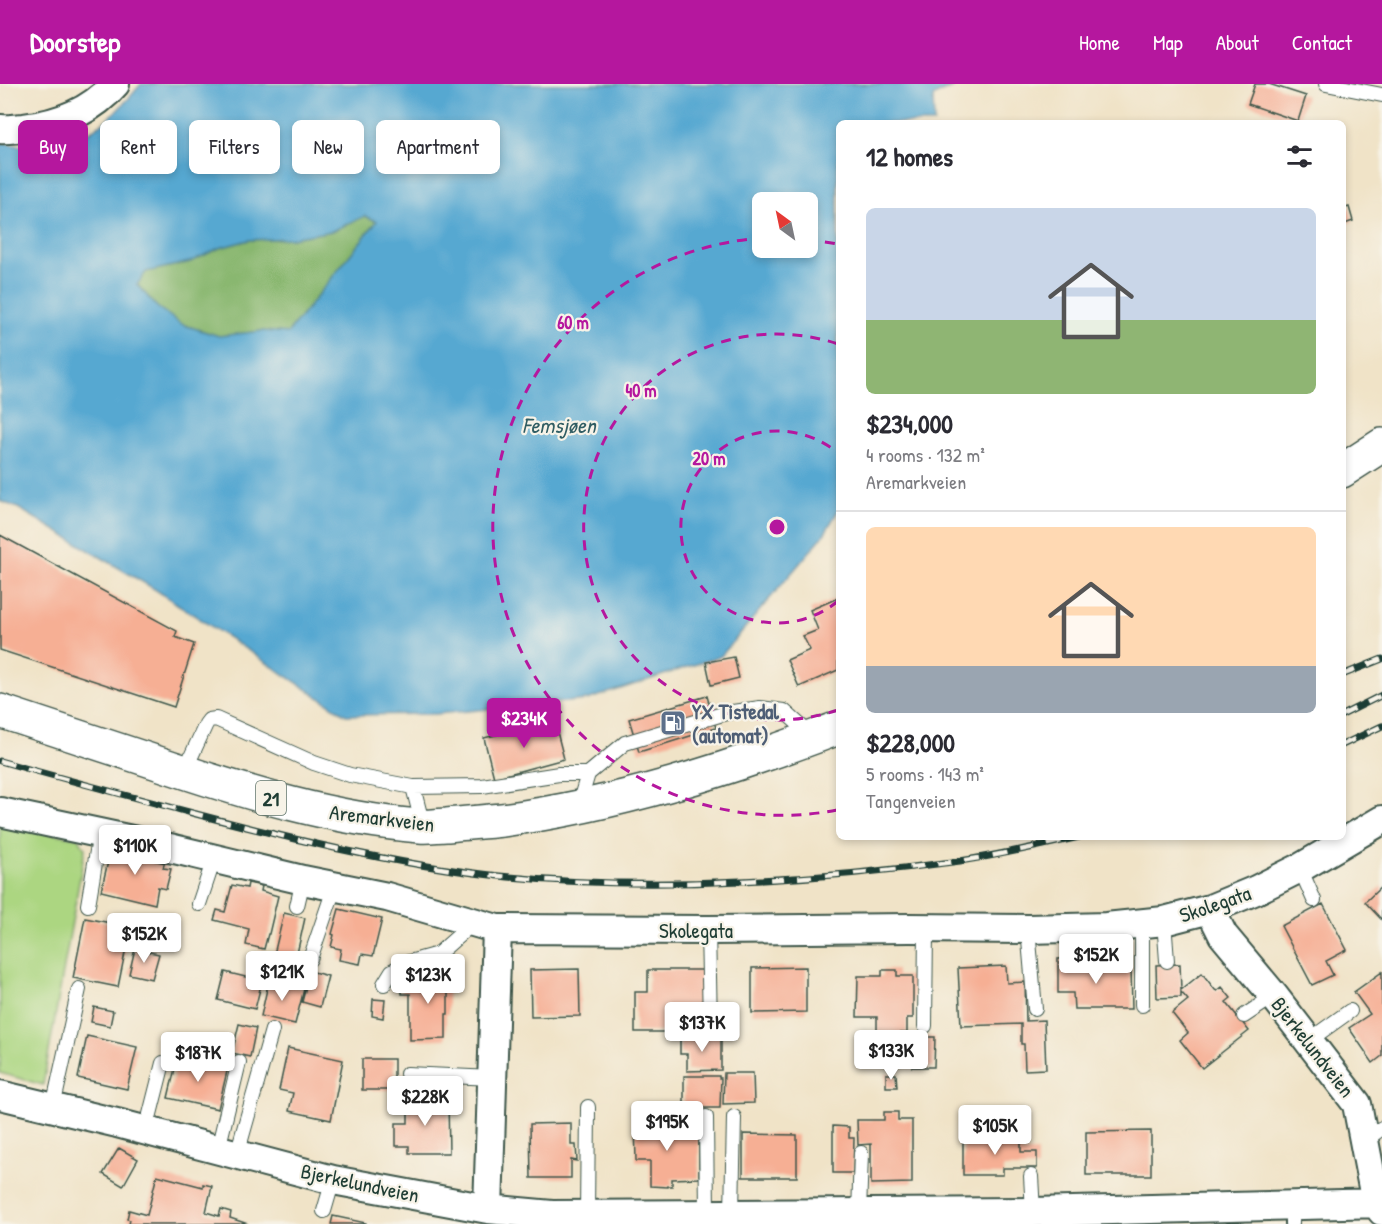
<!DOCTYPE html>
<html lang="en">
<head>
<meta charset="utf-8">
<style>
	:root { --surface:#fff; --page:#f7f7f7; --text:#2b2b33; --muted:#7c7c81; --line:#e1e1e2; --accent:#b5179e }
	body { margin:0; font-family:"Patrick Hand",sans-serif; background:var(--page); color:var(--text); height:100vh; display:flex; flex-direction:column; font-size:22px; white-space:nowrap }
	* { box-sizing:border-box; margin:0 }
	p { font-size:20px; color:var(--muted) }
	.icon { flex:none; width:33px; height:33px; fill:none; stroke:currentColor; stroke-width:2; stroke-linecap:round; stroke-linejoin:round }
	.map { position:relative; flex:1; overflow:hidden }
	.panel { position:absolute; left:836px; top:36px; width:510px; height:720px; display:flex; flex-direction:column; background:var(--surface); border-radius:9px; box-shadow:0 3px 9px #0003 }
	.panel>* { flex:none }
	.top-card { position:absolute; left:18px; top:36px; width:570px; height:54px; display:flex; gap:12px }
	.needle { width:39px; rotate:327deg }
	.buttons { position:absolute; left:752px; top:108px; display:grid; gap:12px }
	.buttons a { display:grid; place-items:center; width:66px; height:66px; border-radius:9px; background:var(--surface); box-shadow:0 3px 9px #0003; font-size:30px }
	.price { position:absolute; translate:-50% -51px; padding:0 14px; border-radius:6px; background:#fff; color:#222; font-size:20px; line-height:39px; filter:drop-shadow(0 2px 3px #0008) }
	.price::after { content:''; position:absolute; left:50%; top:36px; width:18px; height:14px; margin-left:-9px; background:inherit; clip-path:polygon(0 0,100% 0,50% 100%) }
	.price.active { background:var(--accent); color:#fff }
	ul { padding:0; list-style:none }
	li { display:grid; align-content:center; gap:12px; height:318px; padding:0 30px }
	li+li { border-top:2px solid var(--line) }
	li span { display:grid; place-items:center; height:186px; border-radius:9px; color:#555 }
	li>.icon { margin-inline-start:auto }
	span .icon { width:108px; height:108px; fill:#fffc; stroke-width:1 }
	li b { font-size:26px }
	h2 { display:flex; justify-content:space-between; align-items:center; height:72px; padding:0 30px; font-size:26px }
	.tag { padding:0 21px; border-radius:9px; background:var(--surface); box-shadow:0 3px 9px #0003; font-size:21px; line-height:54px }
	.tag.active { background:var(--accent); color:#fff }
	header { display:flex; align-items:center; gap:36px; box-sizing:border-box; height:84px; padding:0 30px; background:var(--accent); color:#fff }
	header strong { font-size:28px }
	nav { display:flex; gap:33px; margin-inline-start:auto; font-size:21px }
	.map>svg:first-child { display:block }
</style>
</head>
<body>
<header>
<strong>Doorstep</strong>
<nav><a>Home</a><a>Map</a><a>About</a><a>Contact</a></nav>
</header>
<div class="map">
<svg width="1382" height="1140" viewBox="0 0 1382 1140">
	<rect width="100%" height="100%" fill="#f7f3e8"/>
	<filter id="ink" filterUnits="userSpaceOnUse"><feTurbulence type="fractalNoise" baseFrequency=".0167" numOctaves="2"/><feDisplacementMap in="SourceGraphic" scale="12" xChannelSelector="R" yChannelSelector="G"/><feConvolveMatrix kernelMatrix="1 2 1 2 8 2 1 2 1" color-interpolation-filters="sRGB"/></filter>
	<filter id="wash" filterUnits="userSpaceOnUse"><feTurbulence type="fractalNoise" baseFrequency=".008" numOctaves="4" result="noise"/><feDisplacementMap in="SourceGraphic" scale="24" xChannelSelector="R" yChannelSelector="G"/><feGaussianBlur stdDeviation="1.35" result="paint"/><feColorMatrix in="noise" values="0 0 0 0 0 0 0 0 0 0 0 0 0 0 0 0 0 1.4 0 .05"/><feComposite in="paint" operator="in"/></filter>
	<g filter="url(#wash)">
		<rect width="100%" height="100%" fill="#f0e3c7"/>
		<path fill="#acd681" stroke="#668a5a" stroke-width="1.5" d="M 0,741 L 79,754 L 85,765 L 43,1001 L 0,989 Z"/>
		<path fill="#89b76f" stroke="#547a52" stroke-width="1.5" d="M 365,132 L 377,137 L 288,249 L 262,247 L 219,252 L 181,240 L 157,223 L 137,200 L 146,188 L 190,178 L 219,164 L 249,156 L 291,154 L 332,147 Z"/>
		<path fill="#57a8d1" stroke="#3b7282" stroke-width="1.5" fill-rule="evenodd" d="M 141,0 L 953,0 L 953,4 L 943,7 L 933,13 L 934,39 L 838,39 L 838,427 L 823,452 L 721,572 L 587,616 L 436,630 L 346,631 L 156,506 L 18,424 L 0,417 L 0,58 C 12,60 35,66 46,64 C 85,59 118,29 141,0 ZM 762,118 L 807,118 L 807,164 L 762,164 ZM 365,132 L 377,137 L 288,249 L 262,247 L 219,252 L 181,240 L 157,223 L 137,201 L 146,188 L 190,178 L 219,164 L 249,156 L 291,154 L 332,147 Z"/>
		<g id="blocks">
			<path fill="#f6af94" d="M 1255,0 L 1269,0 L 1306,12 L 1298,37 L 1248,20 Z
				M 1349,123 L 1353,137 L 1342,141 L 1342,125 Z
				M 0,451 L 177,547 L 175,553 L 194,560 L 174,623 L 0,566 Z
				M 838,514 L 838,586 L 799,603 L 787,576 L 810,566 L 803,552 L 818,546 L 810,526 Z
				M 734,573 L 739,594 L 711,601 L 706,578 Z
				M 707,612 L 716,644 L 639,668 L 629,635 Z
				M 554,636 L 564,675 L 494,694 L 484,654 Z
				M 111,765 L 165,777 L 163,784 L 171,785 L 166,805 L 158,803 L 155,820 L 101,807 Z
				M 248,799 L 262,802 L 261,807 L 278,812 L 269,850 L 268,850 L 264,865 L 246,861 L 249,845 L 214,836 L 217,826 L 225,828 L 232,801 L 247,804 Z
				M 1382,802 L 1382,836 L 1365,818 Z
				M 1323,820 L 1347,866 L 1326,877 L 1333,891 L 1312,901 L 1281,842 Z
				M 339,825 L 382,835 L 373,872 L 362,870 L 360,880 L 339,876 L 341,865 L 331,863 L 334,851 L 332,850 Z
				M 284,829 L 305,834 L 292,892 L 270,887 Z
				M 85,834 L 142,845 L 139,860 L 127,859 L 118,903 L 73,894 Z
				M 135,865 L 159,870 L 152,895 L 129,890 Z
				M 1081,874 L 1081,881 L 1131,881 L 1132,925 L 1074,925 L 1073,909 L 1058,909 L 1058,875 Z
				M 1180,880 L 1181,906 L 1202,889 L 1215,906 L 1217,907 L 1222,903 L 1231,914 L 1226,918 L 1249,947 L 1202,984 L 1180,956 L 1188,949 L 1172,929 L 1188,916 L 1181,908 L 1181,913 L 1157,914 L 1156,881 Z
				M 1006,882 L 1007,899 L 1025,898 L 1026,937 L 1044,936 L 1046,985 L 1025,986 L 1024,960 L 1021,960 L 1021,940 L 961,942 L 958,884 Z
				M 806,883 L 806,928 L 752,929 L 752,884 Z
				M 579,885 L 580,932 L 531,933 L 530,886 Z
				M 648,886 L 705,886 L 705,937 L 677,937 L 677,948 L 635,948 L 635,908 L 648,908 Z
				M 882,886 L 897,886 L 897,892 L 913,892 L 913,934 L 907,934 L 907,949 L 877,949 L 877,933 L 857,933 L 858,892 L 882,892 Z
				M 310,887 L 328,892 L 320,923 L 302,918 Z
				M 225,888 L 262,897 L 255,925 L 218,916 Z
				M 410,888 L 448,888 L 448,930 L 446,930 L 446,955 L 410,956 L 410,910 L 402,910 L 402,897 L 410,897 Z
				M 1382,888 L 1382,972 L 1373,979 L 1349,944 L 1370,930 L 1354,908 Z
				M 269,896 L 304,905 L 295,940 L 261,932 Z
				M 373,915 L 385,916 L 383,934 L 372,932 Z
				M 94,923 L 113,927 L 110,942 L 91,938 Z
				M 239,940 L 256,944 L 250,973 L 232,969 Z
				M 87,952 L 137,963 L 127,1005 L 78,994 Z
				M 721,952 L 721,986 L 687,987 L 687,970 L 680,970 L 680,953 Z
				M 912,953 L 935,953 L 934,983 L 912,983 Z
				M 288,964 L 343,976 L 331,1036 L 289,1027 L 293,1009 L 279,1006 Z
				M 178,972 L 228,983 L 218,1025 L 168,1014 Z
				M 362,975 L 394,975 L 394,1006 L 362,1006 Z
				M 724,989 L 753,989 L 754,1019 L 723,1020 Z
				M 886,990 L 896,990 L 897,1003 L 886,1003 Z
				M 684,992 L 719,992 L 719,994 L 721,994 L 720,1024 L 684,1024 Z
				M 408,1016 L 448,1016 L 449,1069 L 409,1069 L 409,1062 L 396,1062 L 396,1039 L 408,1039 Z
				M 884,1028 L 898,1028 L 898,1036 L 912,1036 L 912,1099 L 871,1100 L 871,1060 L 858,1061 L 857,1036 L 884,1036 Z
				M 676,1036 L 676,1050 L 699,1050 L 699,1094 L 672,1095 L 672,1102 L 668,1102 L 668,1103 L 650,1102 L 650,1077 L 636,1077 L 635,1037 Z
				M 571,1039 L 571,1061 L 576,1061 L 577,1077 L 571,1076 L 571,1094 L 531,1094 L 530,1040 Z
				M 833,1042 L 849,1043 L 849,1054 L 854,1054 L 853,1089 L 833,1089 Z
				M 1151,1047 L 1151,1091 L 1086,1091 L 1086,1048 Z
				M 743,1050 L 797,1051 L 797,1093 L 743,1093 Z
				M 963,1054 L 1021,1054 L 1021,1068 L 1037,1068 L 1037,1084 L 1003,1084 L 1003,1091 L 963,1091 Z
				M 119,1064 L 138,1075 L 123,1102 L 103,1090 Z
				M 157,1091 L 203,1103 L 203,1100 L 212,1102 L 206,1128 L 219,1132 L 221,1125 L 231,1128 L 230,1134 L 248,1140 L 129,1140 L 130,1136 L 127,1135 L 129,1126 L 147,1131 Z
				M 333,1132 L 366,1139 L 366,1140 L 331,1140 Z"/>
		</g>
	</g>
	<g filter="url(#ink)">
		<use href="#blocks" fill-opacity="0" stroke="#3e564a" stroke-width="1.5"/>
		<g fill="none" stroke-linecap="round" stroke-linejoin="round">
			<g stroke="#3e564a" stroke-width="16">
				<path id="service" d="M 1326,0 L 1382,11
					M 184,688 L 206,640 L 209,636 L 216,635 L 314,679 L 350,691 L 413,703 L 482,702 L 559,690 L 588,690
					M 413,703 L 423,742
					M 579,720 L 588,690 L 625,659 L 726,629 L 760,624 L 784,627 L 812,652
					M 1300,784 L 1314,816
					M 199,820 L 214,775
					M 88,821 L 100,749
					M 297,822 L 303,796
					M 1164,837 L 1167,877
					M 1142,840 L 1142,921
					M 1028,845 L 1035,925
					M 708,846 L 710,939
					M 310,875 L 335,802
					M 384,900 L 392,887 L 406,879 L 438,870 L 474,838
					M 1244,932 L 1274,912
					M 925,942 L 926,845
					M 1308,957 L 1350,927
					M 407,990 L 492,994
					M 53,1023 L 79,905
					M 706,1033 L 707,1130
					M 146,1046 L 163,979
					M 1364,1057 L 1382,1044
					M 218,1065 L 239,978
					M 237,1070 L 272,946
					M 1031,1092 L 1033,1128
					M 1292,1122 L 1292,1140
					M 324,1127 L 333,1096
					M 732,1129 L 734,1033
					M 859,1129 L 861,1069
					M 587,1131 L 588,1023"/>
			</g>
			<g stroke="#3e564a" stroke-width="32">
				<path id="minor" d="M 0,45 C 8,46 16,44 24,44 C 58,40 92,27 115,0
					M 0,728 L 174,765 L 303,796 L 387,813 L 497,845 L 708,846 L 910,844 L 1028,845 L 1106,843 L 1164,837 L 1210,825 L 1256,806 L 1300,784 L 1382,736
					M 1210,825 L 1223,851 L 1274,912 L 1357,1020 L 1376,1119 L 1382,1127
					M 0,1011 L 117,1039 L 333,1096 L 488,1125 L 552,1131 L 1033,1128 L 1382,1119
					M 488,1125 L 497,845"/>
			</g>
			<g stroke="#3e564a" stroke-width="36">
				<path id="primary" d="M 1342,387 L 1382,361
					M 0,627 C 55,645 109,663 164,681 C 247,709 332,735 420,742 C 429,743 438,741 447,741 C 465,739 484,738 502,736 C 617,721 730,685 838,644"/>
			</g>
			<use href="#service" stroke="#fff" stroke-width="14"/>
			<use href="#minor" stroke="#fff" stroke-width="28"/>
			<use href="#primary" stroke="#fff" stroke-width="33"/>
			<g stroke="#1f3d34" stroke-width="7">
				<path id="rail" d="M 1342,591 L 1382,575
					M 1342,631 L 1382,611
					M 1342,661 L 1382,642
					M 0,677 C 60,694 121,710 181,726 C 286,754 391,780 499,792 C 580,800 660,801 741,797 C 814,794 887,787 960,777 C 1000,771 1040,762 1079,753"/>
			</g>
			<use href="#rail" stroke="#f7f3e8" stroke-width="4.5" stroke-dasharray="14" stroke-linecap="butt"/>
		</g>
	</g>
	<g fill="none" stroke="#b5179e" stroke-width="3" stroke-dasharray="10 8">
		<path d="M838 517A96 96 0 1 1 838 369"/>
		<path d="M838 626A193 193 0 1 1 838 260"/>
		<path d="M837 726A289 289 0 1 1 762 154M807 156A289 289 0 0 1 837 160"/>
	</g>
	<defs>
		<g id="fuel-square" transform="scale(1.35)"><rect x="-9" y="-9" width="18" height="18" rx="4" fill="#5c6f8a" stroke="#f7f3e8"/><path d="M-5.5-6h7V0h2V4h1.3V-2.5L3-4.5l.8-.8L6-3V5H2.5V1h-1V6h-7ZM-4.2-4.7v3.2H.2V-4.7Z" fill="#fff"/></g>
	</defs>
	<g fill-rule="evenodd">
		<use href="#fuel-square" x="673" y="639"/>
	</g>
	<g text-anchor="middle" dominant-baseline="central" stroke-width="4.5" stroke-linejoin="round" paint-order="stroke">
		<rect fill="#f7f3e8" stroke="#60746a" stroke-width="1.5" x="256" y="697" width="30" height="34" rx="4.5"/>
		<g font-size="20" font-weight="bold" fill="#1f3d34">
			<text x="271" y="714">21</text>
		</g>
		<g font-size="21" font-weight="bold" fill="#4e5e75" stroke="#f7f3e8" text-anchor="start">
			<text x="692" y="627">YX Tistedal<tspan x="692" dy="24">(automat)</tspan></text>
		</g>
		<g font-size="21" fill="#1f3d34" stroke="#f7f3e8">
			<text transform="translate(382 734) rotate(7)">Aremarkveien</text>
			<text transform="translate(1215 820) rotate(-19)">Skolegata</text>
			<text x="696" y="846">Skolegata</text>
			<text transform="translate(1313 963) rotate(52)">Bjerkelundveien</text>
			<text transform="translate(360 1099) rotate(12)">Bjerkelundveien</text>
		</g>
		<g font-size="22" font-style="italic" fill="#305d63" stroke="#f7f3e8">
			<text x="559" y="341">Femsjøen</text>
		</g>
	</g>
	<circle cx="777" cy="443" r="9" fill="#b5179e" stroke="#f7f3e8" stroke-width="3"/>
	<g font-size="18" text-anchor="middle" font-weight="bold" fill="#b5179e" stroke="#f7f3e8" stroke-width="4.5" stroke-linejoin="round" paint-order="stroke">
		<text x="573" y="245">60 m</text>
		<text x="641" y="313">40 m</text>
		<text x="709" y="381">20 m</text>
	</g>
</svg>
<div class="buttons">
<a><svg class="needle" viewBox="-14 -14 28 28"><path d="M0-13l5 13h-10z" fill="#e53935"/><path d="M0 13l5-13h-10z" fill="#7c7c81"/></svg></a>
</div>
<b class="price active" style="left:524px;top:665px">$234K</b>
<b class="price" style="left:135px;top:792px">$110K</b>
<b class="price" style="left:144px;top:880px">$152K</b>
<b class="price" style="left:1096px;top:901px">$152K</b>
<b class="price" style="left:282px;top:918px">$121K</b>
<b class="price" style="left:428px;top:921px">$123K</b>
<b class="price" style="left:702px;top:969px">$137K</b>
<b class="price" style="left:891px;top:997px">$133K</b>
<b class="price" style="left:198px;top:999px">$187K</b>
<b class="price" style="left:425px;top:1043px">$228K</b>
<b class="price" style="left:667px;top:1068px">$195K</b>
<b class="price" style="left:995px;top:1072px">$105K</b>
<div class="top-card">
<a class="tag active">Buy</a>
<a class="tag">Rent</a>
<a class="tag">Filters</a>
<a class="tag">New</a>
<a class="tag">Apartment</a>
</div>
<section class="panel">
<h2>12 homes<svg class="icon" aria-label="filters" viewBox="0 0 24 24"><path d="M4 7h16M4 17h16"/><circle cx="9" cy="7" r="2"/><circle cx="15" cy="17" r="2"/></svg></h2>
<ul>
<li><span style="background:linear-gradient(#c9d6e8 60%,#8fb573 0)"><svg class="icon" aria-label="home" viewBox="0 0 24 24"><path d="M3 11l9-7 9 7M6 9v11h12V9"/></svg></span><div><b>$234,000</b><p>4 rooms · 132 m²</p><p>Aremarkveien</p></div></li>
<li><span style="background:linear-gradient(#ffd9b3 75%,#9aa5b1 0)"><svg class="icon" aria-label="home" viewBox="0 0 24 24"><path d="M3 11l9-7 9 7M6 9v11h12V9"/></svg></span><div><b>$228,000</b><p>5 rooms · 143 m²</p><p>Tangenveien</p></div></li>
</ul>
</section>
</div>
</body>
</html>
